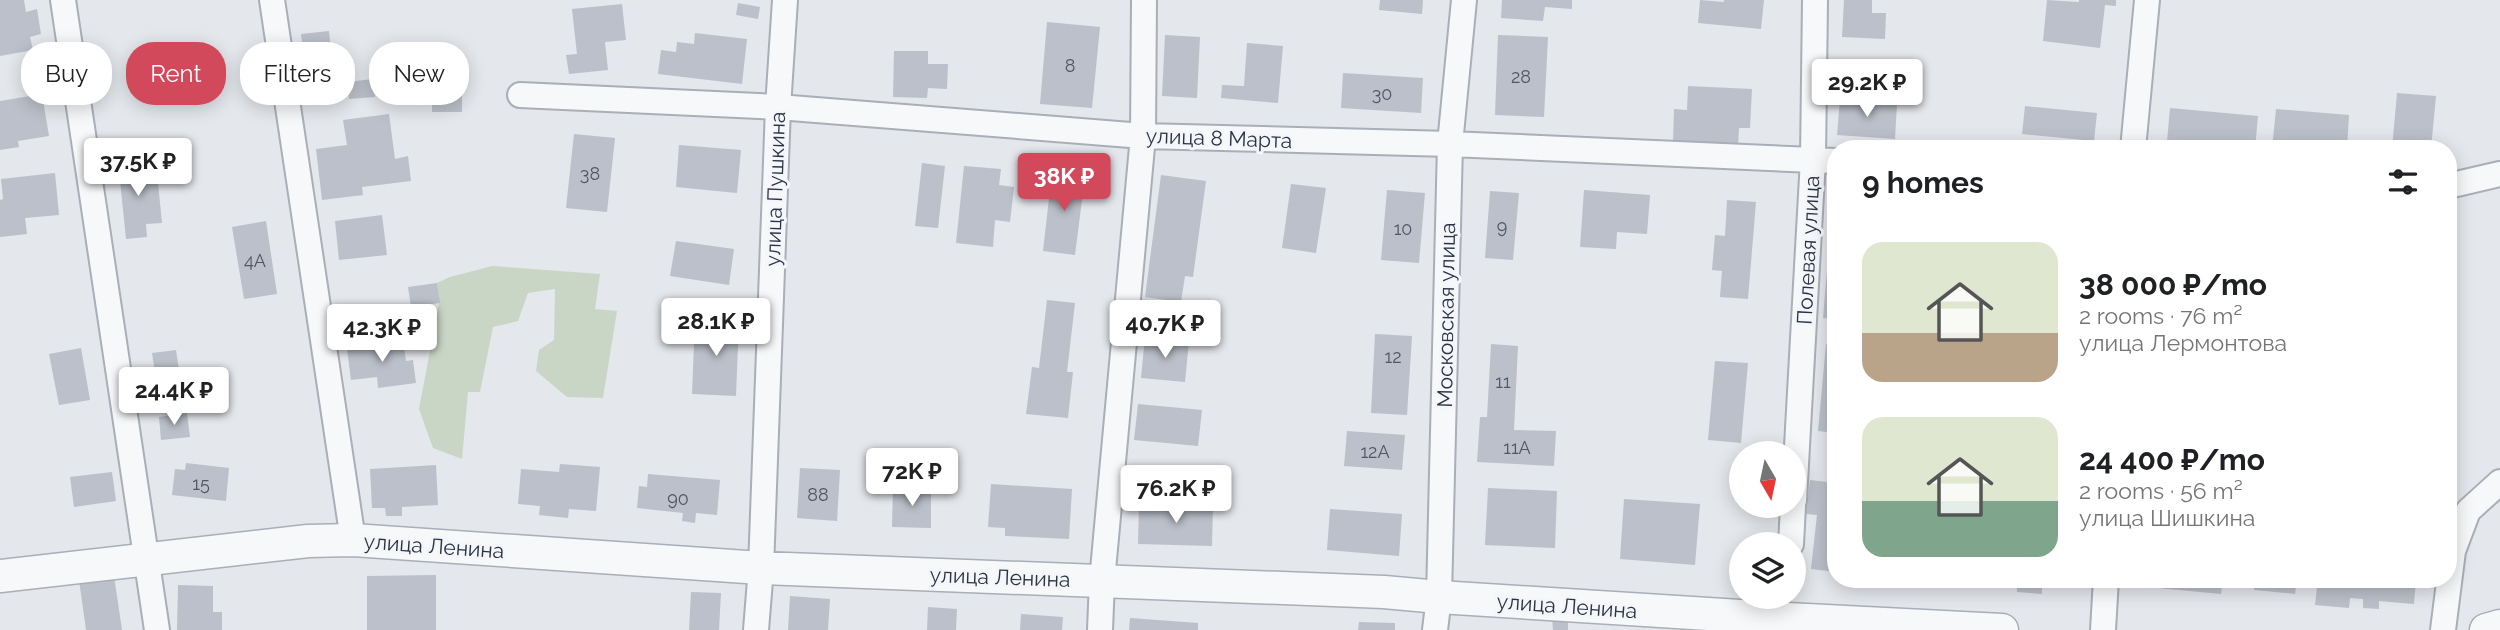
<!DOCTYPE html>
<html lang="en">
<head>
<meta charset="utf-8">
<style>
	:root { --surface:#fff; --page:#f2f2f2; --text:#202124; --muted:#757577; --accent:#d1495b }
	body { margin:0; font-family:Raleway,sans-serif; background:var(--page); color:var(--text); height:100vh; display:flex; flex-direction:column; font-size:26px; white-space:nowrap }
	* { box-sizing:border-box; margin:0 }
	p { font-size:23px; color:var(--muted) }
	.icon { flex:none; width:38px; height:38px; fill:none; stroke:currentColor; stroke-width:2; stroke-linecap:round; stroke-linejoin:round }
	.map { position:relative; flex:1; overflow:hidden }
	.side { position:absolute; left:1827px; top:140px; width:630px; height:448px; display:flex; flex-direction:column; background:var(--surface); border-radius:28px; box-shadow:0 4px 18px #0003 }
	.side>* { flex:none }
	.hud { position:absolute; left:21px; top:42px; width:665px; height:63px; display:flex; gap:14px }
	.needle { width:46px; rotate:171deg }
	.controls { position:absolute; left:1729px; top:441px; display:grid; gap:14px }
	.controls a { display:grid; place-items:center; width:77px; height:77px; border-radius:50%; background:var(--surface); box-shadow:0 4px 18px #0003; font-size:35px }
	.price { position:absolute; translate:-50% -60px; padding:0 16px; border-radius:7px; background:#fff; color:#222; font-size:23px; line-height:46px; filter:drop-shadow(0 2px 4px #0008) }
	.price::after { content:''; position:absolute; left:50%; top:42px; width:21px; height:16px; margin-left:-10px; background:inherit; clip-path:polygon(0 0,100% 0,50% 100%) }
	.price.current { background:var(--accent); color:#fff }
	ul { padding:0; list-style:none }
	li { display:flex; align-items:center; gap:21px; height:175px; padding:0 35px }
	li span { display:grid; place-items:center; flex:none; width:196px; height:140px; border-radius:21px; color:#555 }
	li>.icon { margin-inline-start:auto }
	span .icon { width:84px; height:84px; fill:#fffc; stroke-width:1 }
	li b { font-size:30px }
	h2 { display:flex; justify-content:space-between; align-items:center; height:84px; padding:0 35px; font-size:30px }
	.tag { padding:0 24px; border-radius:28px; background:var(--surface); box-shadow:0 4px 18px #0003; font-size:24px; line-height:63px }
	.tag.current { background:var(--accent); color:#fff }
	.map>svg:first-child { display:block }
</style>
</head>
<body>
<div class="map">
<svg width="2500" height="630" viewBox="0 0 2500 630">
	<rect width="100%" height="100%" fill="#e4e7ec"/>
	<path fill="#c9d6c5" d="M 492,266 L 600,274 L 595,309 L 617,311 L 603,398 L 567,397 L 536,371 L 539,350 L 554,340 L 555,289 L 528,293 L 518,321 L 493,327 L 480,392 L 468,392 L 462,459 L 433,448 L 419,409 L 439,303 L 437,283 L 450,277 Z"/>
	<path fill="#bbc0ca" d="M 0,0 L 24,0 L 26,12 L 37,9 L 41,34 L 30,37 L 33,50 L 0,56 Z
		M 1380,0 L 1423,0 L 1422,14 L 1379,10 Z
		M 1502,0 L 1572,0 L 1572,9 L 1545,7 L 1543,21 L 1501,18 Z
		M 1700,0 L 1724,2 L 1724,0 L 1764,0 L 1761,29 L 1698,23 Z
		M 1844,0 L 1872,0 L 1872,13 L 1886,13 L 1885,39 L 1842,37 Z
		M 2047,0 L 2079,2 L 2079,0 L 2116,0 L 2116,6 L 2105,5 L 2100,48 L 2043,41 Z
		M 738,3 L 760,7 L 758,19 L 736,15 Z
		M 622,4 L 626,40 L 605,42 L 608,70 L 569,74 L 566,55 L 577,54 L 572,9 Z
		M 1047,22 L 1100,27 L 1092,108 L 1040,104 Z
		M 329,31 L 333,68 L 346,66 L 347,82 L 373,79 L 375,97 L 349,99 L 348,88 L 301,94 L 299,75 L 306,74 L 301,34 Z
		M 695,33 L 747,39 L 742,84 L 658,74 L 661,50 L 676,52 L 677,42 L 694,44 Z
		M 1165,35 L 1200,37 L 1197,98 L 1162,96 Z
		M 1498,35 L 1548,37 L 1544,117 L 1495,115 Z
		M 1247,43 L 1283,46 L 1278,103 L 1221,98 L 1222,85 L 1244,86 Z
		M 894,51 L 928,51 L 928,64 L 948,64 L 947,89 L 928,88 L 927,98 L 893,97 Z
		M 1343,73 L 1423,78 L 1421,113 L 1341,108 Z
		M 1688,86 L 1752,89 L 1750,128 L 1739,128 L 1738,146 L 1673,143 L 1674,109 L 1687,110 Z
		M 432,88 L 462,88 L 462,112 L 432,112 Z
		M 2397,93 L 2436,96 L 2431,149 L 2392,149 Z
		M 42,94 L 49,136 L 18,141 L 19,147 L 0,150 L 0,101 Z
		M 1840,99 L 1897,104 L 1895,139 L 1837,135 Z
		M 2025,106 L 2097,113 L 2094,141 L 2022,134 Z
		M 2170,108 L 2258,116 L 2255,149 L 2223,146 L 2223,149 L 2195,149 L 2195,144 L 2167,142 Z
		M 2276,109 L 2349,115 L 2347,149 L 2272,149 Z
		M 389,114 L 395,159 L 408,156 L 411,181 L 362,187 L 363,195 L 322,200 L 316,149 L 347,145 L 343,120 Z
		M 574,134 L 615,138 L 607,212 L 566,208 Z
		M 679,145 L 741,150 L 737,193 L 676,187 Z
		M 145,158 L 148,183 L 158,183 L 162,223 L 146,224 L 147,237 L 126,239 L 118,161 Z
		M 922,163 L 945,166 L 938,228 L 915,226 Z
		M 964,166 L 1001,169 L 999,185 L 1014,187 L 1010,222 L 995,220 L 993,247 L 956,243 Z
		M 1052,172 L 1085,176 L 1075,255 L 1043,251 Z
		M 55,173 L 59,215 L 25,218 L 27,234 L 0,237 L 0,200 L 3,199 L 1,179 Z
		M 1161,175 L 1206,181 L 1193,277 L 1185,276 L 1181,302 L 1145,297 Z
		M 1291,184 L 1326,188 L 1316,253 L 1282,248 Z
		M 1387,190 L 1425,193 L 1419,263 L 1381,260 Z
		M 1584,190 L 1650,195 L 1647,234 L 1617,232 L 1616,249 L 1580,247 Z
		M 1490,191 L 1519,193 L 1513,260 L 1485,258 Z
		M 1727,200 L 1756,202 L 1748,299 L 1720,297 L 1722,271 L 1712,270 L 1715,235 L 1725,236 Z
		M 1832,210 L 1836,210 L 1836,319 L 1823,318 Z
		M 382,215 L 387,255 L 339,260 L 335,221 Z
		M 266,221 L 277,294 L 244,299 L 232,227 Z
		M 676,241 L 734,249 L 729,285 L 670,276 Z
		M 437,283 L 440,303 L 411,307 L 408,287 Z
		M 1047,300 L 1075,303 L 1067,372 L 1073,372 L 1068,418 L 1026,414 L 1032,367 L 1039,368 Z
		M 695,320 L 739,321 L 736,396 L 692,394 Z
		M 1375,334 L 1412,336 L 1407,415 L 1371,413 Z
		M 1145,337 L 1189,341 L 1185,382 L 1141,378 Z
		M 403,341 L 406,361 L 413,360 L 416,383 L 378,388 L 377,377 L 351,380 L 347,349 Z
		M 1491,344 L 1518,346 L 1514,430 L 1556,431 L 1554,466 L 1477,462 L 1480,417 L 1487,417 Z
		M 1826,344 L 1836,345 L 1836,433 L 1818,431 Z
		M 81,348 L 90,400 L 59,405 L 49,354 Z
		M 176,350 L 180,377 L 156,380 L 152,353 Z
		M 1715,361 L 1748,363 L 1741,443 L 1708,440 Z
		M 1138,404 L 1202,410 L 1198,446 L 1134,440 Z
		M 187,413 L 190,437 L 161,440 L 159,417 Z
		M 1347,431 L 1405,435 L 1402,470 L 1344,466 Z
		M 186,463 L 229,468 L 226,501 L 172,495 L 175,469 L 185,470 Z
		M 560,464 L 600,467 L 596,511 L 569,509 L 568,518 L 539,515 L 540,506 L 518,504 L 521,469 L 559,472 Z
		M 436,465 L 438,505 L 402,507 L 402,516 L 386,516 L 385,508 L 372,508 L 370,469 Z
		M 800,468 L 840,470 L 837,521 L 797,518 Z
		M 112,472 L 116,501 L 74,507 L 70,477 Z
		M 648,474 L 720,480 L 717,515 L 696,513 L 695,523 L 682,521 L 683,513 L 637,508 L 639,486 L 647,487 Z
		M 1810,480 L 1836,483 L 1836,572 L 1811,569 L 1817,515 L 1806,514 Z
		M 991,484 L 1072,489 L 1069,539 L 1005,536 L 1005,528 L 988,527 Z
		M 893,487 L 931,488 L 931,528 L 892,527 Z
		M 1488,488 L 1557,491 L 1555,548 L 1485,545 Z
		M 1624,499 L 1700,504 L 1695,565 L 1620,559 Z
		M 1139,504 L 1213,506 L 1212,546 L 1138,544 Z
		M 1330,509 L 1402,514 L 1399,556 L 1327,550 Z
		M 436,575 L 436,630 L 367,630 L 367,576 Z
		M 114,576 L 122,630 L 86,630 L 79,580 Z
		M 1988,579 L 2071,579 L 2071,587 L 2042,585 L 2042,594 L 2017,592 L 2017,583 L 1988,581 Z
		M 2159,579 L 2223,579 L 2221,594 L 2158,588 Z
		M 2255,579 L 2297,579 L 2295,594 L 2254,590 Z
		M 2318,579 L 2416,579 L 2414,604 L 2379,601 L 2379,609 L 2363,608 L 2363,599 L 2350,598 L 2349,608 L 2315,605 Z
		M 178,585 L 213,586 L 213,612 L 222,612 L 222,630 L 177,630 Z
		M 691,592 L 721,593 L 719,630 L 689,630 Z
		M 790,596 L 830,599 L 828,630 L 788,630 Z
		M 928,607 L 957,609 L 956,630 L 927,630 Z
		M 1021,614 L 1063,617 L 1062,630 L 1020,630 Z
		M 1568,617 L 1568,630 L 1553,630 L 1552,618 Z
		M 1130,618 L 1198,623 L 1198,630 L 1129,630 Z
		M 1359,622 L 1395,623 L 1395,630 L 1358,630 Z"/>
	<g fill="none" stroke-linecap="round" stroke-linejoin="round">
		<g stroke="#a9aeb7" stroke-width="28">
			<path id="minor" d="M 63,0 L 157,630
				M 272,0 L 353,540
				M 520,95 L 778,107 L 1143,136 L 1450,144 L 1836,161
				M 2133,149 L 2147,0
				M 2448,186 L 2500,174
				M 1794,500 L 1813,159 L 1815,0
				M 1791,544 L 1793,506
				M 756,630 L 761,568 L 778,107 L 785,0
				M 1100,630 L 1102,581 L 1143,136 L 1144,0
				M 1435,630 L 1439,597 L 1450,144 L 1464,0
				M 2103,630 L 2106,579
				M 2443,630 L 2453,551 L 2468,511 L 2500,482"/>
		</g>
		<g stroke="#a9aeb7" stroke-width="35">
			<path id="tertiary" d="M 0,576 L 308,541 L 353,540 L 761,568 L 1384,592 L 1439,597 L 1787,619 L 2002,630
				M 2486,630 L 2500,626"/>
		</g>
		<use href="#minor" stroke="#f7f8fa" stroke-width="24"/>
		<use href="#tertiary" stroke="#f7f8fa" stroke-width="32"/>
	</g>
	<g text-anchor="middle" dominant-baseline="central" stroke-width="6" stroke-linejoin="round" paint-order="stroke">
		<g font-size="18" fill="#4f5766">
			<text x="1070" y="65">8</text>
			<text x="1521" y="76">28</text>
			<text x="1382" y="93">30</text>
			<text x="590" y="173">38</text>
			<text x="1502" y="226">9</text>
			<text x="1403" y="228">10</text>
			<text x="255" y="260">4А</text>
			<text x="1393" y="356">12</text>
			<text x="1503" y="381">11</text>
			<text x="1517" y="447">11А</text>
			<text x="1375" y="451">12А</text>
			<text x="201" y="483">15</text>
			<text x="818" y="494">88</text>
			<text x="678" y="498">90</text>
		</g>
		<g font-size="21" fill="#2b3445" stroke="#f4f6f9">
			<text transform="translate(1219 138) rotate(2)">улица 8 Марта</text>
			<text transform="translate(775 189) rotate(-88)">улица Пушкина</text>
			<text transform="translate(1808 250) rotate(-87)">Полевая улица</text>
			<text transform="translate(1446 315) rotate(-89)">Московская улица</text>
			<text transform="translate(434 546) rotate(4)">улица Ленина</text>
			<text transform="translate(1000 577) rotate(2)">улица Ленина</text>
			<text transform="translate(1567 606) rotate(4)">улица Ленина</text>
		</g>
	</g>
</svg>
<div class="controls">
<a><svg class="needle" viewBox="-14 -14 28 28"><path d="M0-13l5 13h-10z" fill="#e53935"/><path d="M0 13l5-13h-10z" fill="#757577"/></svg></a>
<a><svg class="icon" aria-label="layers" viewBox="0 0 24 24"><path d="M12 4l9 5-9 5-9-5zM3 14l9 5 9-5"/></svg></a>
</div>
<b class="price" style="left:1867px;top:119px">29.2K ₽</b>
<b class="price" style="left:138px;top:198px">37.5K ₽</b>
<b class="price current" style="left:1064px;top:213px">38K ₽</b>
<b class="price" style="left:716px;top:358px">28.1K ₽</b>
<b class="price" style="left:1165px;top:360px">40.7K ₽</b>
<b class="price" style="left:382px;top:364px">42.3K ₽</b>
<b class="price" style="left:174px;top:427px">24.4K ₽</b>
<b class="price" style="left:912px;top:508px">72K ₽</b>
<b class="price" style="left:1176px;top:525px">76.2K ₽</b>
<div class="hud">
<a class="tag">Buy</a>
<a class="tag current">Rent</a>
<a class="tag">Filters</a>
<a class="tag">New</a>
</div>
<section class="side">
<h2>9 homes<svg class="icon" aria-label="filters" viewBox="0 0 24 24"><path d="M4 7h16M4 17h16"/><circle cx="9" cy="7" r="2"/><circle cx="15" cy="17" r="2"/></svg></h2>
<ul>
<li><span style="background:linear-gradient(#dfe7d0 65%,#b9a48a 0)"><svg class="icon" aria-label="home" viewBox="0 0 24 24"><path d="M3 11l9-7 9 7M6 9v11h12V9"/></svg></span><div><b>38 000 ₽/mo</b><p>2 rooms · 76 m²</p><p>улица Лермонтова</p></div></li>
<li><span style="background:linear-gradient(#dfe7d0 60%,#7fa58c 0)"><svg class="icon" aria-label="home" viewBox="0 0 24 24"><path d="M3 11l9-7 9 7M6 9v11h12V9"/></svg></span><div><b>24 400 ₽/mo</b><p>2 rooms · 56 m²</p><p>улица Шишкина</p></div></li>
</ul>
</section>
</div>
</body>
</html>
